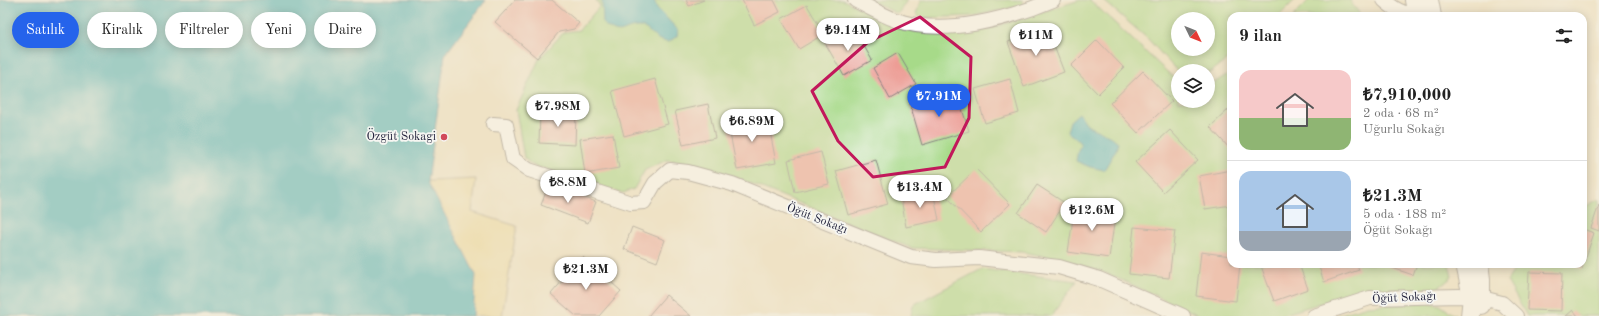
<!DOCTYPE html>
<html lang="tr">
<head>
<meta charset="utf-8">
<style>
	:root { --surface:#fff; --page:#f2f2f2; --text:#222; --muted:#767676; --line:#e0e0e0; --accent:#2563eb }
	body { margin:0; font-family:"Old Standard TT",serif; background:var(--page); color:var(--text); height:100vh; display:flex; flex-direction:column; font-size:15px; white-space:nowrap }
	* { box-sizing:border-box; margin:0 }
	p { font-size:13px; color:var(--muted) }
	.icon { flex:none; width:22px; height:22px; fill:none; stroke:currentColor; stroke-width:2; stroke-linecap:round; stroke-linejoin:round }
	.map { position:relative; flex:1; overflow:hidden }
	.details { position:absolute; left:1227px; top:12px; width:360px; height:256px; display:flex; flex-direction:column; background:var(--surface); border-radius:12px; box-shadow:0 2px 10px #0003 }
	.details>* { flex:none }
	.guide { position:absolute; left:12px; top:12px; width:380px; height:36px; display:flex; gap:8px }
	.needle { width:26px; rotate:133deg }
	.buttons { position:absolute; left:1171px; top:12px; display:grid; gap:8px }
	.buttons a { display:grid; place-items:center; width:44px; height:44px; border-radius:50%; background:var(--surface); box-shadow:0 2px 10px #0003; font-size:20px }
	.price { position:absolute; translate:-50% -34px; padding:0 9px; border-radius:14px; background:#fff; color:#222; font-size:13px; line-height:26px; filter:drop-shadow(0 1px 2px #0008) }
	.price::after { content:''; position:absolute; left:50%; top:24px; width:12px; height:9px; margin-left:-6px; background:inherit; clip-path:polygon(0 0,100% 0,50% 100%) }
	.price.selected { background:var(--accent); color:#fff }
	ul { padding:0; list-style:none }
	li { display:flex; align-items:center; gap:12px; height:100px; padding:0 12px }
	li+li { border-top:1px solid var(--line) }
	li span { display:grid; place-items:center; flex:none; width:112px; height:80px; border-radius:12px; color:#555 }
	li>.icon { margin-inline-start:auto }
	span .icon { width:48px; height:48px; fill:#fffc; stroke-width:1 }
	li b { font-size:17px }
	h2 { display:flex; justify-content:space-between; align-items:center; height:48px; padding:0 12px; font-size:17px }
	.chip { padding:0 14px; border-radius:18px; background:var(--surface); box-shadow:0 2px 10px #0003; font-size:14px; line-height:36px }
	.chip.selected { background:var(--accent); color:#fff }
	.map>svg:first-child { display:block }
</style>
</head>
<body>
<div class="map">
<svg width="1599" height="316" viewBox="0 0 1599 316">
	<rect width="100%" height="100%" fill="#f6f6f2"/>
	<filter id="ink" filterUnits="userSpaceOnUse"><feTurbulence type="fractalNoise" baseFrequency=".025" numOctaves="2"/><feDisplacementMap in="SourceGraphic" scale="8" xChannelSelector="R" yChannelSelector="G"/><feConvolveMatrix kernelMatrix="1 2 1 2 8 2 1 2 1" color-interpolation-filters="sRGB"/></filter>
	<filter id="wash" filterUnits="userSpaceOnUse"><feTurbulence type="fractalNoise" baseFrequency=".012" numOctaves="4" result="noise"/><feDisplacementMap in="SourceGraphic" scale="16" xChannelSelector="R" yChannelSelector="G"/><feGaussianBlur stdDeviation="0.9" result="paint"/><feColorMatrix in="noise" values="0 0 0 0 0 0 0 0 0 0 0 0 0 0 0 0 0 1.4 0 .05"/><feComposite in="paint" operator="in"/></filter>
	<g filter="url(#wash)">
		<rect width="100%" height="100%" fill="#efe2c5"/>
		<path fill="#a7da89" stroke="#647e62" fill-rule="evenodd" d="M 596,0 L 843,0 L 893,24 L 933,33 L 978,32 L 1080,0 L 1090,0 L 1178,82 L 1178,101 L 1208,101 L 1208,87 L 1231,72 L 1231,264 L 1449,264 L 1452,277 L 1437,289 L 1361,291 L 1278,316 L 1201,316 L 1108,274 L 1065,260 L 1022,252 L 911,248 L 730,175 L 690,163 L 667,160 L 645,170 L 634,189 L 623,193 L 532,165 L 524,158 L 516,110 L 539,59 L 564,32 L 579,30 L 600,6 Z
			M 869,0 L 907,0 L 898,14 Z
			M 921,0 L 1022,0 L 1023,5 L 975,16 L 921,18 L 916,14 Z
			M 1103,0 L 1295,0 L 1279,16 L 1231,16 L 1231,57 L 1208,74 L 1208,71 L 1178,72 L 1148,39 ZM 1178,19 L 1208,19 L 1208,49 L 1178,49 Z
			M 1309,0 L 1350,0 L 1361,16 L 1293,16 Z
			M 1599,199 L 1599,316 L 1527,316 L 1507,281 L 1518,264 L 1583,264 L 1583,208 Z
			M 982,269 L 1077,281 L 1051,316 L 911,316 L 913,305 Z
			M 1426,302 L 1440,305 L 1456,316 L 1335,316 L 1367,306 Z"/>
		<path fill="#eeda9e" stroke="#887e6c" d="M 476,179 L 472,212 L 517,226 L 502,316 L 459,316 L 409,182 Z"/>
		<path fill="#46b3c2" stroke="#346a7e" d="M 0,0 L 486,0 L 445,55 L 428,182 L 476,275 L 473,316 L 0,316 Z
			M 602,0 L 654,0 L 657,8 L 678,30 L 677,36 L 669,42 C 653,42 650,27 640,27 C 622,26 624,40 603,24 Z
			M 1079,113 L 1088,126 L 1113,138 L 1118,142 L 1116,150 L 1104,170 L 1090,167 L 1076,161 L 1078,150 L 1081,145 L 1077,139 L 1067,132 L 1070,121 Z"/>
		<g id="blocks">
			<path fill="#ed9d95" d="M 515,0 L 552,0 L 579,23 L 574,29 L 559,32 L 537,58 L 495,22 Z
				M 686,0 L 704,0 L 689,6 Z
				M 742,0 L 774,0 L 780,12 L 754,25 Z
				M 807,5 L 824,34 L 799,49 L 781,19 Z
				M 853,27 L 872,60 L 844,76 L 825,43 Z
				M 1047,28 L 1064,72 L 1024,87 L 1008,42 Z
				M 1097,40 L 1124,68 L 1098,94 L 1071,66 Z
				M 898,53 L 916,84 L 890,99 L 873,68 Z
				M 1143,71 L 1172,101 L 1138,133 L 1110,103 Z
				M 655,79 L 668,124 L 624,136 L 612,91 Z
				M 1010,79 L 1019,113 L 985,123 L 975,89 Z
				M 956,90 L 969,131 L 922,145 L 910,104 Z
				M 708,104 L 715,138 L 683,145 L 675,111 Z
				M 1231,107 L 1231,150 L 1210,127 Z
				M 540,111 L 576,113 L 575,145 L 539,143 Z
				M 767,115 L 776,163 L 737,170 L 728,123 Z
				M 1170,130 L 1198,160 L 1163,192 L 1135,162 Z
				M 613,134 L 619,168 L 585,174 L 580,139 Z
				M 821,152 L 829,184 L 795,192 L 788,160 Z
				M 876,160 L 888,204 L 848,215 L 836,171 Z
				M 976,169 L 1010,204 L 981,232 L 947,197 Z
				M 1231,170 L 1231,205 L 1205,209 L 1199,176 Z
				M 549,184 L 596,202 L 588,223 L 541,205 Z
				M 1037,185 L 1065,203 L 1046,232 L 1018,213 Z
				M 933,191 L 939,220 L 906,227 L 901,198 Z
				M 1075,205 L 1116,211 L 1109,258 L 1068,252 Z
				M 1599,205 L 1599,231 L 1591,228 Z
				M 632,227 L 665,240 L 657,262 L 624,249 Z
				M 1134,227 L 1175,231 L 1169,278 L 1129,274 Z
				M 1583,229 L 1594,233 L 1582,269 L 1568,264 L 1583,264 Z
				M 1201,252 L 1231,256 L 1231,264 L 1240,264 L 1236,301 L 1196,296 Z
				M 583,257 L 621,291 L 599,316 L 576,316 L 551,294 Z
				M 1265,264 L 1299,264 L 1308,289 L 1274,301 L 1261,266 Z
				M 1318,264 L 1357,264 L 1359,270 L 1324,282 Z
				M 1380,264 L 1417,264 L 1413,275 Z
				M 1529,272 L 1562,273 L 1561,311 L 1527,310 Z
				M 666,295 L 691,316 L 648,316 Z
				M 1573,310 L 1578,316 L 1566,316 Z"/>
		</g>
	</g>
	<g filter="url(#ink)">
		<use href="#blocks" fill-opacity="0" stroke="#888280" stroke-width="1"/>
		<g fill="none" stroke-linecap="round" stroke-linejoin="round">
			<g stroke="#888280" stroke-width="16">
				<path id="minor" d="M 855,0 C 868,7 882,15 896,20 C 943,37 1009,19 1053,0
					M 1384,0 C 1397,12 1409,17 1427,14
					M 493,124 L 506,125 L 513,159 L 529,170 L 631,203 L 644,202 L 655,183 L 670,170 L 688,172 L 732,184 L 911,257 L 936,260 L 979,258 L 1059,267 L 1099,279 L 1183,316
					M 1314,316 L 1370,298 L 1459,296 L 1482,298 L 1502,303 L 1516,316"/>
			</g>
			<g stroke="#888280" stroke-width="20">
				<path id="tertiary" d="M 1414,0 L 1417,16
					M 1429,0 L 1432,16
					M 1465,264 L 1472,297 L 1470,316
					M 1479,264 L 1481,280 L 1481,305"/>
			</g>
			<use href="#minor" stroke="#fff" stroke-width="14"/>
			<use href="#tertiary" stroke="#fff" stroke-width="18"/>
		</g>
	</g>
	<path d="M0 0H1599V316H0ZM 920,17 L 971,57 L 969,118 L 945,167 L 873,177 L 838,141 L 812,91 L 868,42 Z" fill="#efe2c5" fill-opacity=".55" fill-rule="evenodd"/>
	<path fill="none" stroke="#c2185b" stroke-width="3" stroke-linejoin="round" d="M 920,17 L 971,57 L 969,118 L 945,167 L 873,177 L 838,141 L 812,91 L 868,42 Z"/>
	<circle fill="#d1495b" stroke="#f6f6f2" stroke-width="1.5" cx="444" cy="137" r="4"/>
	<g text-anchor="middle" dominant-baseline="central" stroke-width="3.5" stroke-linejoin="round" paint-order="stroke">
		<g font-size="12" fill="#22223b" stroke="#f6f6f2" text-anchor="end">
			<text x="436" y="137">Özgüt Sokagi</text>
		</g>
		<g font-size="12" fill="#22223b" stroke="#f6f6f2">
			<text transform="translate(817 219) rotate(21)">Öğüt Sokağı</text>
			<text transform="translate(1404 298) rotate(-3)">Öğüt Sokağı</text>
		</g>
	</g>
</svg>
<div class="buttons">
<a><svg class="needle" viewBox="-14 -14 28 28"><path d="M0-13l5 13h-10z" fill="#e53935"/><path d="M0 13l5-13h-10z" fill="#767676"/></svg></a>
<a><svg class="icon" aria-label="layers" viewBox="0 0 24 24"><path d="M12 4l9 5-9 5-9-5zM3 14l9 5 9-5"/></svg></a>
</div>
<b class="price" style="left:848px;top:52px">₺9.14M</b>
<b class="price" style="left:1036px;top:57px">₺11M</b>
<b class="price selected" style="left:939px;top:118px">₺7.91M</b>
<b class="price" style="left:558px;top:128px">₺7.98M</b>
<b class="price" style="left:752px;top:143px">₺6.89M</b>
<b class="price" style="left:568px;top:204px">₺8.8M</b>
<b class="price" style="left:920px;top:209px">₺13.4M</b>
<b class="price" style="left:1092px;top:232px">₺12.6M</b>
<b class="price" style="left:586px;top:291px">₺21.3M</b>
<div class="guide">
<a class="chip selected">Satılık</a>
<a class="chip">Kiralık</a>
<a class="chip">Filtreler</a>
<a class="chip">Yeni</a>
<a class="chip">Daire</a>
</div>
<section class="details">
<h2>9 ilan<svg class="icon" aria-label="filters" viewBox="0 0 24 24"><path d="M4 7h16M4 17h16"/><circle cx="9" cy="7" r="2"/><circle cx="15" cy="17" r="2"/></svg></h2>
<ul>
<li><span style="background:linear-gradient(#f6c9c9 60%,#8fb573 0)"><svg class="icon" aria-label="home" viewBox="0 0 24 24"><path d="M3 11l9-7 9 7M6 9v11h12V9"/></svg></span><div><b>₺7,910,000</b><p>2 oda · 68 m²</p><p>Uğurlu Sokağı</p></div></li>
<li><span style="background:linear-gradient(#a9c7e8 75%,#9aa5b1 0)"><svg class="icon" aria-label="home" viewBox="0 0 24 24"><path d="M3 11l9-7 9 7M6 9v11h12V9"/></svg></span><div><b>₺21.3M</b><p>5 oda · 188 m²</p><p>Öğüt Sokağı</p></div></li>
</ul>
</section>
</div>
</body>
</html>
